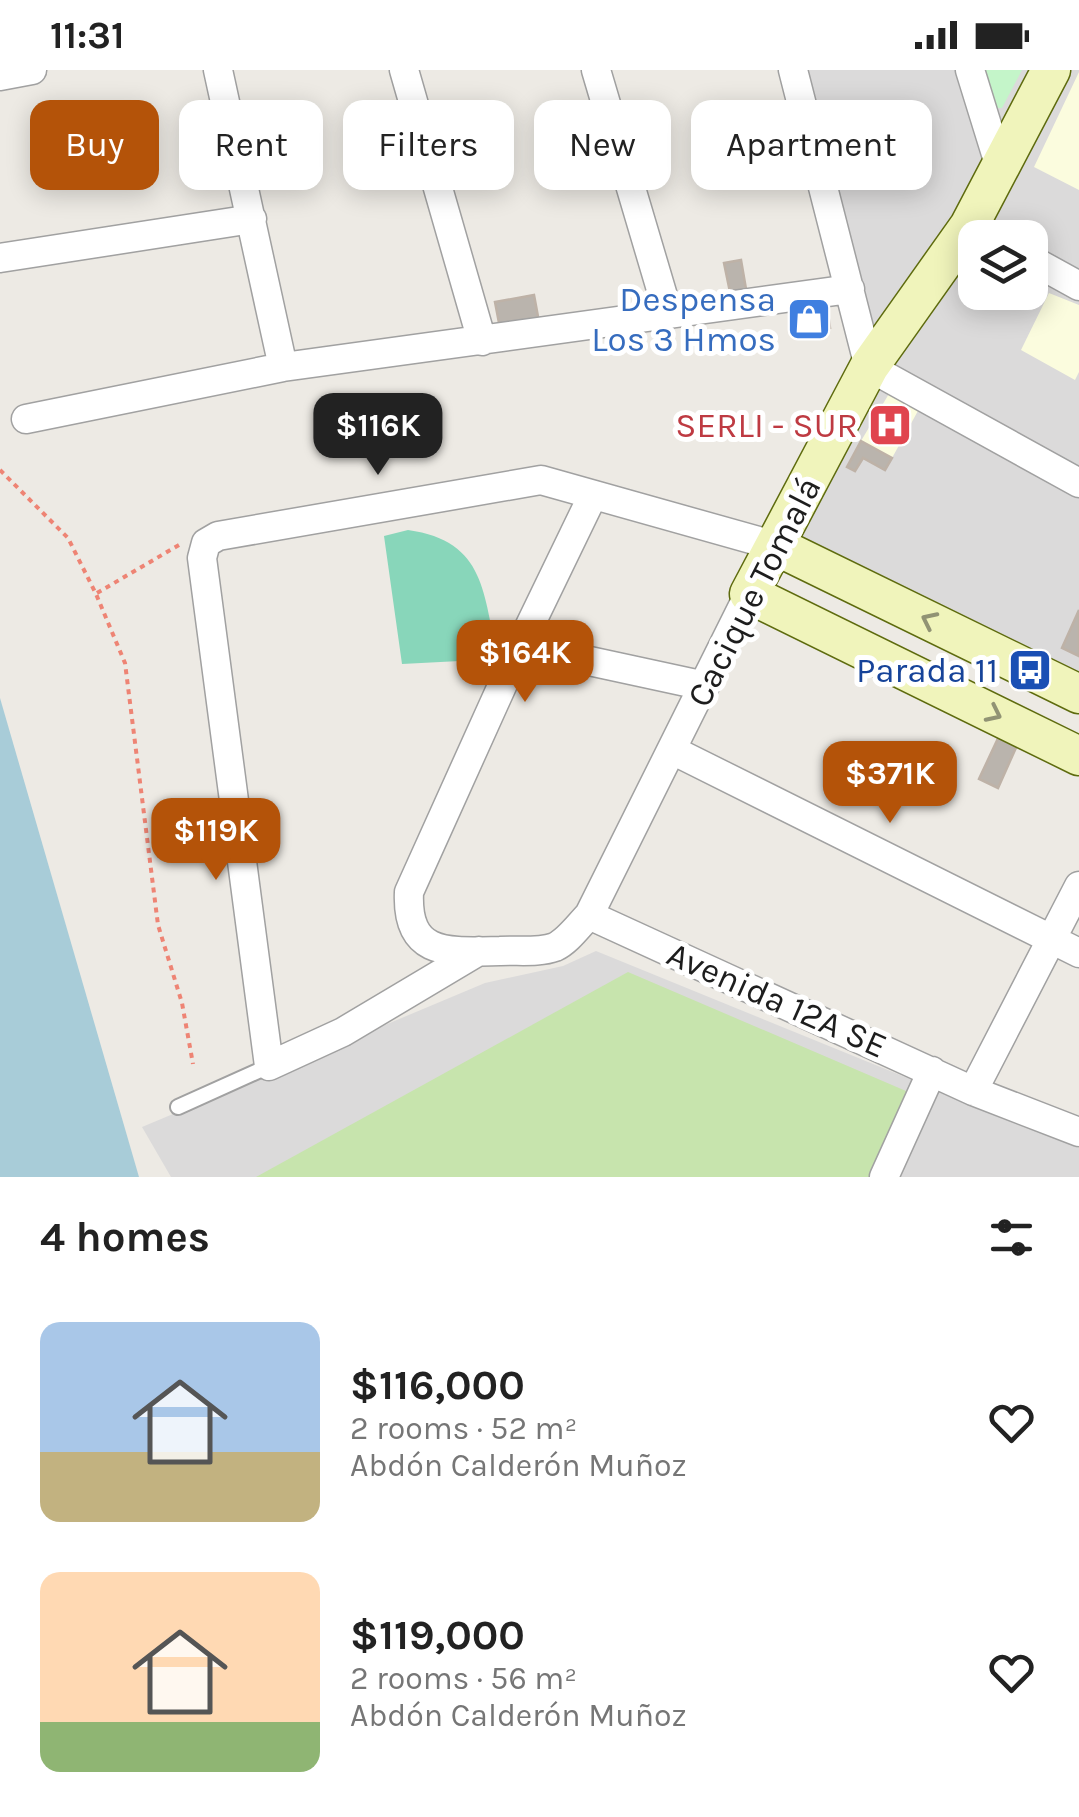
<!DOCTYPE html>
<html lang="en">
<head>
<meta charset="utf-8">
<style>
	:root { --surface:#fff; --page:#f6f6f6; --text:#222; --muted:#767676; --accent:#b45309 }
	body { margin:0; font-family:Karla,sans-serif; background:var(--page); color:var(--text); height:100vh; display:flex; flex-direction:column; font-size:38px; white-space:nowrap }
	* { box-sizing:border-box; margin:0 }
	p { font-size:32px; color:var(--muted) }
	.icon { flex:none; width:55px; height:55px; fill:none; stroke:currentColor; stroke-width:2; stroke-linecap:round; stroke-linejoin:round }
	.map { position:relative; height:1107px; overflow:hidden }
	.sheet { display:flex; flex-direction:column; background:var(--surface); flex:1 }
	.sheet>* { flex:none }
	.guide { position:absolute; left:30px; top:30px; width:1020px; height:90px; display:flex; gap:20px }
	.fabs { position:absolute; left:958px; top:150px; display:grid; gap:20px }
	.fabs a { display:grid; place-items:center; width:90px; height:90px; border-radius:20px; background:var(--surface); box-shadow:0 5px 25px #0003; font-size:50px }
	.price { position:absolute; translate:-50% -85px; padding:0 22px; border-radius:20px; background:var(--accent); color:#fff; font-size:32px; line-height:65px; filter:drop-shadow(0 2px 5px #0008) }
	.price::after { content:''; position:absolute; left:50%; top:60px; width:30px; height:22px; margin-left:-15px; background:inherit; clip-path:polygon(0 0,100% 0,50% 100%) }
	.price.selected { background:#222; color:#fff }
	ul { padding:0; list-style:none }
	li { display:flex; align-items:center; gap:30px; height:250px; padding:0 40px }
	li span { display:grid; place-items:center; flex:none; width:280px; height:200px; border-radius:20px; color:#555 }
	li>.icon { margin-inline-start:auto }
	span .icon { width:120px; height:120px; fill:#fffc; stroke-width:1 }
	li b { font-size:42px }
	h2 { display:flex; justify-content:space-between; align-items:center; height:120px; padding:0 40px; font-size:42px }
	.tag { padding:0 35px; border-radius:20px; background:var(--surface); box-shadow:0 5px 25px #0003; font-size:35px; line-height:90px }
	.tag.selected { background:var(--accent); color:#fff }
	.status { display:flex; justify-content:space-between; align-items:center; height:70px; padding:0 50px; background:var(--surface); direction:ltr }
	.status svg { height:28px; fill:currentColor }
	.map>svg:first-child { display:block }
</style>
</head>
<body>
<div class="status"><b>11:31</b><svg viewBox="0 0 49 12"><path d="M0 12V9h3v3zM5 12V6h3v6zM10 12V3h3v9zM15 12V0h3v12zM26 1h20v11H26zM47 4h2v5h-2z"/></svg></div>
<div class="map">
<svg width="1079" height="1107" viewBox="0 0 1079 1107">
	<rect width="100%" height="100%" fill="#edeae4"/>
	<path fill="#dbdada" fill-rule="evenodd" d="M 801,0 L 1036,0 L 1013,46 L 871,282 Z
		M 1056,0 L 1079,0 L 1079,617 L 784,473 ZM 975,168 L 1030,168 L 1030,222 L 975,222 Z
		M 596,881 L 1079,1078 L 1079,1107 L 171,1107 L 142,1057 L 485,913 L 563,896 Z"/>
	<path fill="#fbfcde" d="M 1079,2 L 1079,120 L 1034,97 Z
		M 1049,223 L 1079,235 L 1079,302 L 1075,310 L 1021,280 Z
		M 890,322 L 919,339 L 892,388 L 861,371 Z"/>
	<path fill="#c7e4ad" d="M 628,902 L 913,1024 L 874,1107 L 256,1107 Z"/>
	<path fill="#c4f5c9" d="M 985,0 L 1022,0 L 1002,38 L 995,38 Z"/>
	<path fill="#88d6ba" d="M 408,460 C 487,471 483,525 498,589 L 402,594 L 384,466 Z"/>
	<path fill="#a8ccd8" d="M 0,628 L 139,1107 L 0,1107 Z"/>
	<path fill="#bab4ad" stroke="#beb2a7" stroke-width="2.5" d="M 777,37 L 780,55 L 711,69 L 707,51 Z
		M 741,190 L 746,219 L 730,222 L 724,193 Z
		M 534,225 L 539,252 L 500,258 L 495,232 Z
		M 827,235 L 830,258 L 792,263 L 789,240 Z
		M 861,371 L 892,388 L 885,400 L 863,388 L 855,401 L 847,397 Z
		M 1079,540 L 1079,586 L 1062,578 Z
		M 1001,662 L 1019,671 L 998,718 L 979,709 Z"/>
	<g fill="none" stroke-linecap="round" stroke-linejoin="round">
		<g stroke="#a1a1a1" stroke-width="18">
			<path id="lane" d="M 178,1037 L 269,996"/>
		</g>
		<g stroke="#a1a1a1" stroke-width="31">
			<path id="street" d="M 218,0 L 283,297
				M 404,0 L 482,271
				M 596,0 L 668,243
				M 793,0 L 869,297 L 1079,413
				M 970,0 L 1000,97
				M 0,6 L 32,0
				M 0,188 L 252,149
				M 1030,189 L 1079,216
				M 26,349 L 283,297 L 850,219
				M 593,425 L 520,576 L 409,822 C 406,887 448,882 500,881 C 517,880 539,883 555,877 C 568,871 579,855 589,845 L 749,524
				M 520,576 L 705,616
				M 674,681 L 1079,883
				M 589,845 L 973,1021 L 1079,1062
				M 479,881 L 343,962 L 269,996 L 202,488 L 206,473 L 218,466 L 541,410 L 776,476
				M 973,1021 L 1079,816
				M 884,1107 L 932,1001"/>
		</g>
		<g stroke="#5e6b0e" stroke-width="41">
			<path id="secondary" d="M 1051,0 L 969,156 L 869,297 L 749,524 L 1079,686
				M 776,476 L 1079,624"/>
		</g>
		<path stroke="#ee8474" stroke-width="4" stroke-dasharray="5 5" stroke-linecap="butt" d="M 0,400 L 68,468 L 96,524 L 125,593 L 158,855 L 182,933 L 193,994
			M 97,523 L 179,475"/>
		<use href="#lane" stroke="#fff" stroke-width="14"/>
		<use href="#street" stroke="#fff" stroke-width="28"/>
		<use href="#secondary" stroke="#f0f4bb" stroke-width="38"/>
	</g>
	<defs><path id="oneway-chevron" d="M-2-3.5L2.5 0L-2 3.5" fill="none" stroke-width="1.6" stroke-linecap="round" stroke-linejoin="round" transform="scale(2.5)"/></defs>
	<g stroke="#919374">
		<use href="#oneway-chevron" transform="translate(929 550) rotate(-154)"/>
		<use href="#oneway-chevron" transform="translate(994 644) rotate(26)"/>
	</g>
	<defs>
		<g id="shop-square" transform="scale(2.25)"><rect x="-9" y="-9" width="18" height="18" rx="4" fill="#3f7fe0" stroke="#fff"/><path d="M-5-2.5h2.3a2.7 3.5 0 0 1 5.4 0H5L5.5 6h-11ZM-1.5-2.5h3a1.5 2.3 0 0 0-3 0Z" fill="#fff"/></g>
		<g id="hospital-square" transform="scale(2.25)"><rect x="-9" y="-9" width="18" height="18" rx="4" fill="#e0444e" stroke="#fff"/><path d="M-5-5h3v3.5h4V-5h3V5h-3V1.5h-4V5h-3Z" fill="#fff"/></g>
		<g id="bus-square" transform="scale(2.25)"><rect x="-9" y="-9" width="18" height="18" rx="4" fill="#1a4fb4" stroke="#fff"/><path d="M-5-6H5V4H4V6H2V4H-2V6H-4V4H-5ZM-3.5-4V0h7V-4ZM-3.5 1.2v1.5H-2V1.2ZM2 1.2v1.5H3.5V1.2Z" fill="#fff"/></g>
	</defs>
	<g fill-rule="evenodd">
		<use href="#shop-square" x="809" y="249"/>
		<use href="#hospital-square" x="890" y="355"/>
		<use href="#bus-square" x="1030" y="600"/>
	</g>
	<g text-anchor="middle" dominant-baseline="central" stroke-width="10" stroke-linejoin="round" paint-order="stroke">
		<g font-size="35" fill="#366cbe" stroke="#fff" text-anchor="end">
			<text x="776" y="229">Despensa<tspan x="776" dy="40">Los 3 Hmos</tspan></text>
		</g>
		<g font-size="35" fill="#be3a42" stroke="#fff" text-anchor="end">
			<text x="858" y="355">SERLI - SUR</text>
		</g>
		<g font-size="35" fill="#1d1d1d" stroke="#fff">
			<text transform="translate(754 522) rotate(-63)">Cacique Tomalá</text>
			<text transform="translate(777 930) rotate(24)">Avenida 12A SE</text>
		</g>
		<g font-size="35" fill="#164399" stroke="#fff" text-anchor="end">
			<text x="998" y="600">Parada 11</text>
		</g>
	</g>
</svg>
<div class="fabs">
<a><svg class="icon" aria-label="layers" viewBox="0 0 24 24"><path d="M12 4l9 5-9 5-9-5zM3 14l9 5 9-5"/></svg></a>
</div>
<b class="price selected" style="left:378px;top:408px">$116K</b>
<b class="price" style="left:525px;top:635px">$164K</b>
<b class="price" style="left:890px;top:756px">$371K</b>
<b class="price" style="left:216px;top:813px">$119K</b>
<div class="guide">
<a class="tag selected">Buy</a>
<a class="tag">Rent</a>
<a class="tag">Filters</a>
<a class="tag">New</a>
<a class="tag">Apartment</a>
</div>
</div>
<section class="sheet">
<h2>4 homes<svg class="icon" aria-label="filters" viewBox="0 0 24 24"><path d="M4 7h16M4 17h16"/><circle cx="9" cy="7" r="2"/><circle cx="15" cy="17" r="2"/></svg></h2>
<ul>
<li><span style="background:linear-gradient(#a9c7e8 65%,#c2b280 0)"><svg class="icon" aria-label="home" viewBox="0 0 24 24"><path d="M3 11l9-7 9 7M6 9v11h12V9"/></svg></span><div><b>$116,000</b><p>2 rooms · 52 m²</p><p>Abdón Calderón Muñoz</p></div><svg class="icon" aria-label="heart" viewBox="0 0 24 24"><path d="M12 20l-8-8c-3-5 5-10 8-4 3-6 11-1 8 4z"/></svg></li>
<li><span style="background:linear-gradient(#ffd9b3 75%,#8fb573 0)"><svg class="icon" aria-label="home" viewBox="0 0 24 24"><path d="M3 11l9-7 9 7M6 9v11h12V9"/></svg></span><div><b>$119,000</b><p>2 rooms · 56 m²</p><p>Abdón Calderón Muñoz</p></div><svg class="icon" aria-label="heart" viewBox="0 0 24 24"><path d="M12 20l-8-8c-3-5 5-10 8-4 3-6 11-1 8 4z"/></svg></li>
</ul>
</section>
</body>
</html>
